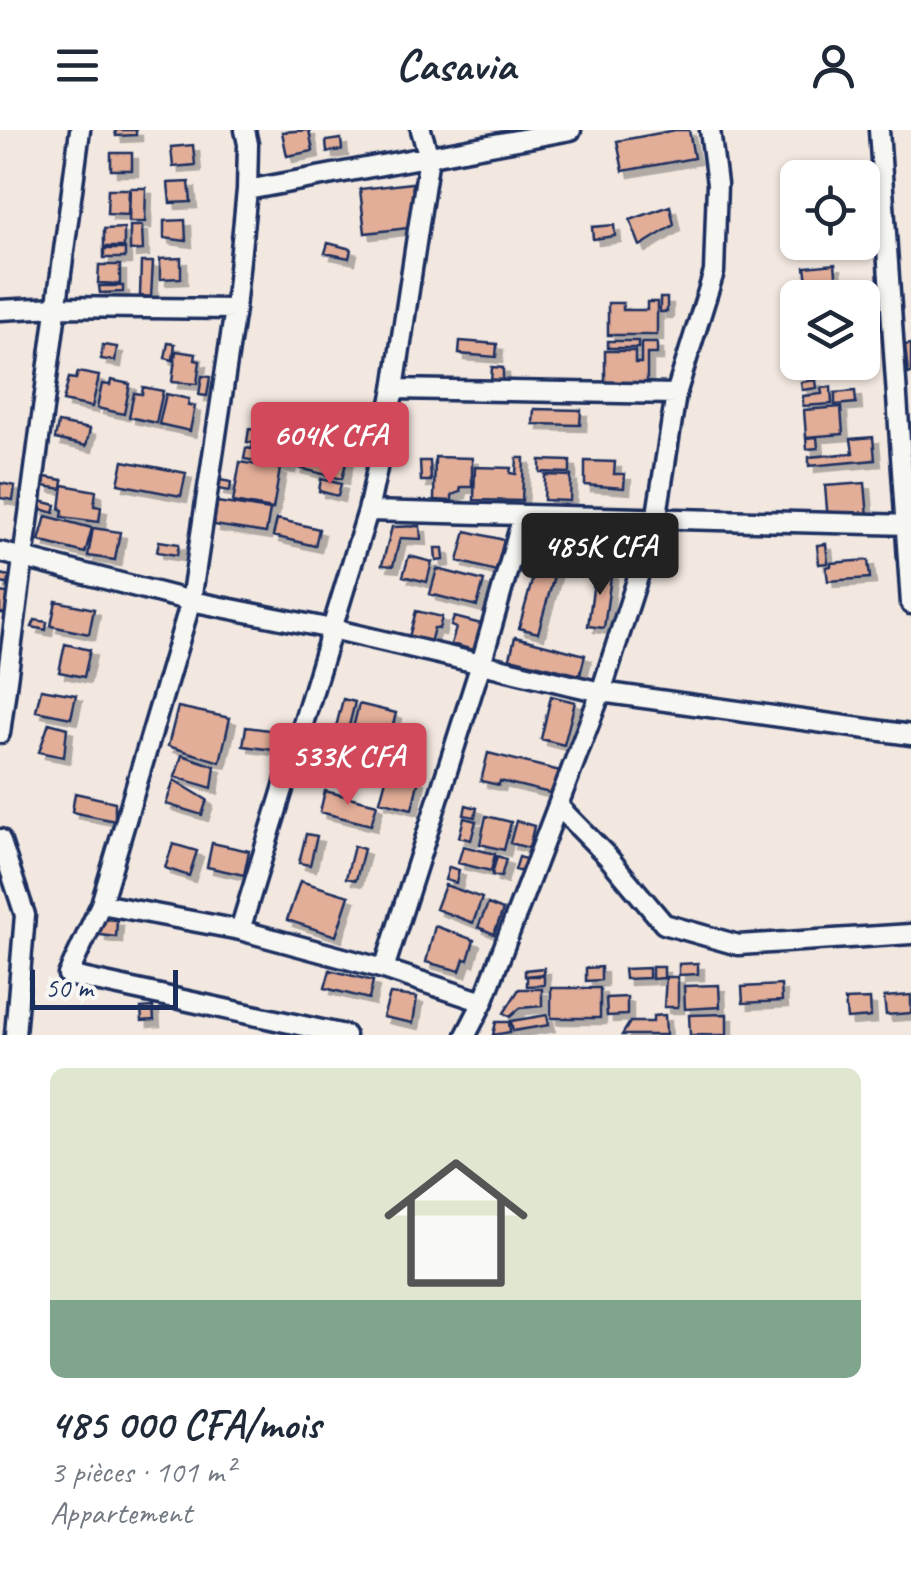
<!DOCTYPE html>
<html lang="fr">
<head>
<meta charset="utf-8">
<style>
	:root { --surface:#fff; --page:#f6f6f7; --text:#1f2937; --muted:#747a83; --line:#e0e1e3; --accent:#d1495b }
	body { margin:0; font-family:Caveat,sans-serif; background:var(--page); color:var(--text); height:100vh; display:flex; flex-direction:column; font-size:38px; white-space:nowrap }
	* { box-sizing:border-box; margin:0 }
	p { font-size:32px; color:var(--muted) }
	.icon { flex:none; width:55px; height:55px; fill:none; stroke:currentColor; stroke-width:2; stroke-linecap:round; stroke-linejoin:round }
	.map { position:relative; height:905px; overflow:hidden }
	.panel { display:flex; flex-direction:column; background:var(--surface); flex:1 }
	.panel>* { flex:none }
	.fabs { position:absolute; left:780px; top:30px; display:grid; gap:20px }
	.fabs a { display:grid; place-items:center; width:100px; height:100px; border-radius:15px; background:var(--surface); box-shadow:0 2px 8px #0004; font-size:50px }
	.scale { position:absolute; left:30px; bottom:25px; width:148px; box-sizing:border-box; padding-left:10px; border:5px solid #1b2f5e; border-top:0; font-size:28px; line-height:35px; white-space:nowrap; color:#1b2f5e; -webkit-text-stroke:8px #f6f6f2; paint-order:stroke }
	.price { position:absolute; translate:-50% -85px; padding:0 22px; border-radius:10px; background:var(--accent); color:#fff; font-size:32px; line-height:65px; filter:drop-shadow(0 2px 5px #0008) }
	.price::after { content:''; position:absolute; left:50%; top:60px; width:30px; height:22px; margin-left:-15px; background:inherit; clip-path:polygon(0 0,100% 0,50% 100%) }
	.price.on { background:#222; color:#fff }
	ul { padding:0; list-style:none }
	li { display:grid; align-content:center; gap:20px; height:530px; padding:0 50px }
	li+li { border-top:2px solid var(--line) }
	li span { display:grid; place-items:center; height:310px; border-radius:15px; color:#555 }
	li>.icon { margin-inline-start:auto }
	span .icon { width:180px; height:180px; fill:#fffc; stroke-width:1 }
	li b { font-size:42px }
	header { display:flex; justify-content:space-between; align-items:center; height:130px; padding:0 50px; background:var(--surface); font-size:45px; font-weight:800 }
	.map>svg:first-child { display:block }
</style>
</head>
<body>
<header><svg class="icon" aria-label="menu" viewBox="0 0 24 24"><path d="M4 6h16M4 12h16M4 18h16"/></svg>Casavia<svg class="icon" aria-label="person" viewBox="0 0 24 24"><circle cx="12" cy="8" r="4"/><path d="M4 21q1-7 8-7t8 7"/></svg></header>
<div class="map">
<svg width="911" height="905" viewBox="0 0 911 905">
	<defs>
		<filter id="shadow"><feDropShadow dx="6" dy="6" stdDeviation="0" flood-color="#0004"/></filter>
	</defs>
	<rect width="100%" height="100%" fill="#f2e8e0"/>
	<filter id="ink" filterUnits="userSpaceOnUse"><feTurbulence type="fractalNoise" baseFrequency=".01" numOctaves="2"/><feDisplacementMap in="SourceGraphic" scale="20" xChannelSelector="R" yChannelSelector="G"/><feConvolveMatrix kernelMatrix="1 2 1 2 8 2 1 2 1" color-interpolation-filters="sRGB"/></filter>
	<g filter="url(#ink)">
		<path fill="#e3ae98" stroke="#1b2f5e" stroke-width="2.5" filter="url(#shadow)" d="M 115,0 L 136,0 L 136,5 L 116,6 Z
			M 309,0 L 313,21 L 287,26 L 282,2 Z
			M 676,0 L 689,0 L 694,28 L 623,41 L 617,11 Z
			M 341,9 L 342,20 L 327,22 L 326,11 Z
			M 193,15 L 195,35 L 173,37 L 171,17 Z
			M 111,23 L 132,23 L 132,40 L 111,40 Z
			M 189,52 L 191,72 L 170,73 L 168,53 Z
			M 412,53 L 417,97 L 365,103 L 360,59 Z
			M 130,58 L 146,58 L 145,92 L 129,92 Z
			M 108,59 L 129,59 L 128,85 L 107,84 Z
			M 670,76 L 674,95 L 640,116 L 630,90 Z
			M 185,90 L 186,111 L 164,108 L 164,91 Z
			M 614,95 L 615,106 L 593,109 L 592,97 Z
			M 130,96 L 142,96 L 143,120 L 130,121 Z
			M 124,98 L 124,117 L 104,117 L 104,99 Z
			M 328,113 L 351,119 L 349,128 L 325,123 Z
			M 104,119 L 125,119 L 125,128 L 104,128 Z
			M 181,128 L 181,148 L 160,149 L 160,129 Z
			M 141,132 L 153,132 L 151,167 L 140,166 Z
			M 835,134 L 838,164 L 809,167 L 805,137 Z
			M 99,135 L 120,135 L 120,154 L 98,153 Z
			M 99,156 L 123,156 L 123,162 L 100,163 Z
			M 660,168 L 667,168 L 667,182 L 660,182 Z
			M 647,172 L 657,172 L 657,205 L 608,205 L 608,173 L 623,173 L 623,180 L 647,180 Z
			M 460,211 L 497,214 L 496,227 L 459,224 Z
			M 608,211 L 638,211 L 638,218 L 608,218 Z
			M 168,213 L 175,214 L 173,230 L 165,228 Z
			M 641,213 L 657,213 L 657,224 L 647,224 L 647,254 L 605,254 L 605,221 L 635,221 L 635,233 L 641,233 Z
			M 911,214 L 911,243 L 908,244 L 905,215 Z
			M 103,215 L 117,217 L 115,231 L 101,229 Z
			M 176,221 L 196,224 L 195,230 L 200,231 L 197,254 L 172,252 Z
			M 798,232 L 838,232 L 838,236 L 798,239 Z
			M 492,237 L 503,238 L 503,253 L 491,253 Z
			M 78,242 L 99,246 L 92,277 L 63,271 L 69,248 L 76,249 Z
			M 202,246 L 210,247 L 207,266 L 199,265 Z
			M 111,250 L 130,254 L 124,284 L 97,278 L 102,254 L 110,255 Z
			M 816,250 L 817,258 L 802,260 L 801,252 Z
			M 143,257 L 163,261 L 156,293 L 129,287 L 134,263 L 142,264 Z
			M 831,257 L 832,274 L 803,276 L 803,266 L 822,264 L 821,258 Z
			M 855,261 L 856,273 L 835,275 L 835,263 Z
			M 166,264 L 189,269 L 188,275 L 195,276 L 190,301 L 159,294 Z
			M 841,277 L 843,304 L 806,307 L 804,280 Z
			M 310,278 L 334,299 L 325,309 L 301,289 Z
			M 534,279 L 581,280 L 580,295 L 533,294 Z
			M 58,293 L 90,299 L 86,316 L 55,309 Z
			M 249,299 L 294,307 L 289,337 L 244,329 L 246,318 L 252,319 L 253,313 L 247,312 Z
			M 301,300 L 311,303 L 308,316 L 297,313 Z
			M 817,307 L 818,318 L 807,319 L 806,308 Z
			M 873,307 L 875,330 L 809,336 L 809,327 L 853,323 L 851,309 Z
			M 301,317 L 347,329 L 342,349 L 296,337 Z
			M 435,327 L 472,328 L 472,357 L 461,357 L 460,362 L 452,365 L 452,371 L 434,370 Z
			M 517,328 L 524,328 L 522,371 L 474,370 L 475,337 L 511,338 L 510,343 L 516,344 Z
			M 540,330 L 570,331 L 570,343 L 540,342 Z
			M 123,331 L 186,343 L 181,366 L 118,354 Z
			M 420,331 L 430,331 L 431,351 L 421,351 Z
			M 585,331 L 615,332 L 614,344 L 625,344 L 624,358 L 585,355 Z
			M 240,332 L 280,339 L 273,379 L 233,372 Z
			M 545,345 L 571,346 L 570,371 L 544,370 Z
			M 45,347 L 63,350 L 62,359 L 44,356 Z
			M 321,349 L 341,354 L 338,366 L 319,361 Z
			M 220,350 L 231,352 L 230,361 L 218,359 Z
			M 0,353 L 15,356 L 13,370 L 0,368 Z
			M 865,353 L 868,387 L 828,391 L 825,356 Z
			M 63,355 L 96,361 L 94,376 L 101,377 L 99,392 L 62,387 L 63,380 L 60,379 Z
			M 40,371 L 56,375 L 54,383 L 38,378 Z
			M 217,372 L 270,380 L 266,403 L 214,395 Z
			M 46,386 L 92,398 L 85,423 L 39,411 Z
			M 277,389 L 319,399 L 315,416 L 273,406 Z
			M 420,396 L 421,409 L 400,408 L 393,436 L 382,435 L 392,397 Z
			M 93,398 L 120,402 L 115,430 L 88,426 Z
			M 466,401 L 504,410 L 496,441 L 458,431 Z
			M 555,402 L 600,405 L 598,422 L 554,419 Z
			M 159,411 L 179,414 L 177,425 L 157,422 Z
			M 826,414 L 828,433 L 819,434 L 817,415 Z
			M 435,418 L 443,418 L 444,430 L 436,431 Z
			M 540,422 L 559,428 L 538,503 L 519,498 Z
			M 409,426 L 432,432 L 427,452 L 403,446 Z
			M 868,430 L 870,448 L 828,451 L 826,437 L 831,436 L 831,433 Z
			M 596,437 L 612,439 L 604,498 L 588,496 Z
			M 437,439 L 484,451 L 477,476 L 430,464 Z
			M 0,444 L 15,447 L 14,455 L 0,453 Z
			M 0,462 L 12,464 L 8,484 L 0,483 Z
			M 56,471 L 94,479 L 89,504 L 51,496 Z
			M 416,481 L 442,487 L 439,499 L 434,498 L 430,513 L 409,507 Z
			M 454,487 L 481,494 L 474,520 L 451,514 L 456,498 L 451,496 Z
			M 35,490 L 47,492 L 46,500 L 32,497 Z
			M 515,507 L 585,525 L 580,545 L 510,528 Z
			M 65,514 L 90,520 L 84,547 L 59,542 Z
			M 41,559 L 76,565 L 71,588 L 36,581 Z
			M 551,566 L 575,572 L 564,615 L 541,609 Z
			M 343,569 L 355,572 L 345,612 L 333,609 Z
			M 359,574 L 396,583 L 387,619 L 350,610 Z
			M 178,577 L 230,588 L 220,632 L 168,616 Z
			M 49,593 L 67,598 L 64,627 L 39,622 Z
			M 246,597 L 277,601 L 274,620 L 243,616 Z
			M 488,623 L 560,641 L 554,664 L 500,651 L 499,655 L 481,651 Z
			M 182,625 L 215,636 L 212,658 L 175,647 Z
			M 388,641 L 419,649 L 412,679 L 380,671 Z
			M 174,650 L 207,670 L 202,685 L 166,674 Z
			M 325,661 L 377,674 L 371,695 L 320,682 Z
			M 75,663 L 115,672 L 115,691 L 72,682 Z
			M 466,675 L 477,678 L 475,687 L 464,685 Z
			M 486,686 L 511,692 L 504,720 L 480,714 Z
			M 464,688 L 476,691 L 471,710 L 459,707 Z
			M 516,691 L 534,696 L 529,718 L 510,713 Z
			M 306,704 L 317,706 L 310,735 L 299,733 Z
			M 212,713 L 249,721 L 244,745 L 207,737 Z
			M 173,714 L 197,721 L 189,746 L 165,738 Z
			M 354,716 L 364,719 L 356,750 L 346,748 Z
			M 463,716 L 495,724 L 491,741 L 458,733 Z
			M 497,726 L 506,729 L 501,747 L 492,745 Z
			M 519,727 L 529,730 L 526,743 L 515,740 Z
			M 449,737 L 459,740 L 456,753 L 445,750 Z
			M 300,751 L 349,766 L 336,806 L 287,790 Z
			M 445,755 L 482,768 L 473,793 L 436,779 Z
			M 488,774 L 503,780 L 494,804 L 478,797 Z
			M 101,789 L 117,790 L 116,807 L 100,805 Z
			M 435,796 L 474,810 L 468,830 L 464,829 L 460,841 L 426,832 Z
			M 698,833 L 698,844 L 679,845 L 679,834 Z
			M 601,837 L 601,850 L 586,851 L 586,838 Z
			M 652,837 L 664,837 L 664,848 L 652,849 Z
			M 544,838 L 544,844 L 525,846 L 525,840 Z
			M 649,838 L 649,848 L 625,849 L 624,839 Z
			M 330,840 L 373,851 L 369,869 L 325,858 Z
			M 527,846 L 544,846 L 544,855 L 527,856 Z
			M 666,847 L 678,847 L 678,877 L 664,877 Z
			M 719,855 L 720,877 L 685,879 L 684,856 Z
			M 781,855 L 782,871 L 743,873 L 742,857 Z
			M 551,858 L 600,858 L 600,888 L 551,888 Z
			M 519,859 L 542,859 L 542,876 L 520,878 L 510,887 L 504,883 Z
			M 390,864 L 417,867 L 413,893 L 383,887 Z
			M 911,865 L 911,883 L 886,885 L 884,867 Z
			M 627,867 L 627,885 L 607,886 L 606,868 Z
			M 870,869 L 871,887 L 847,889 L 845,870 Z
			M 153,877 L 154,890 L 142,891 L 141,878 Z
			M 727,884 L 727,905 L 690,905 L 689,885 Z
			M 547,885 L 549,895 L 513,901 L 511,891 Z
			M 665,885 L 666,905 L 622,905 L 630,892 L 653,892 L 653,886 Z
			M 496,892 L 509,892 L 510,902 L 493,905 Z"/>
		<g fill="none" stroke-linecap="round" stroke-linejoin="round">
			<g stroke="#1b2f5e" stroke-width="25">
				<path id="minor" d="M 245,0 L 248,14 L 247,60 L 235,179 L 191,471 L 101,774 L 68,845 L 345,905
					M 879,0 L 911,474
					M 247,60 L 571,0
					M 0,180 L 57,177 L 235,179
					M 394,259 L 676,264
					M 368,381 L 911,395
					M 0,422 L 191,471 L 332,499 L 601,562 L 911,605
					M 0,603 L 80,0
					M 558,676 L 607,726 L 664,794 L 738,815 L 911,804
					M 0,709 L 25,785 L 15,905
					M 101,774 L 240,800 L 384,839 L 483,872
					M 240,800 L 368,381 L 394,259 L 429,27 L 421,0
					M 384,839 L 481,534 L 523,386
					M 466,905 L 483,872 L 601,562 L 656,391 L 676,264 L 714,142 L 717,54 L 710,0"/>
			</g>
			<use href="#minor" stroke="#f6f6f2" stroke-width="18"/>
		</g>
	</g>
</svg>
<div class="fabs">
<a><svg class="icon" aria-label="locate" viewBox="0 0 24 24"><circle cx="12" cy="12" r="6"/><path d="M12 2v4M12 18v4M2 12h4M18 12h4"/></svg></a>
<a><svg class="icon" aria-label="layers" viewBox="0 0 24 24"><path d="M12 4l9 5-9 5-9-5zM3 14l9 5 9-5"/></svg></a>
</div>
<div class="scale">50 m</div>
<b class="price" style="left:330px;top:357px">604K CFA</b>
<b class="price on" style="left:600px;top:468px">485K CFA</b>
<b class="price" style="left:348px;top:678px">533K CFA</b>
</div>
<section class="panel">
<ul>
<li><span style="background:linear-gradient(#dfe7d0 75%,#7fa58c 0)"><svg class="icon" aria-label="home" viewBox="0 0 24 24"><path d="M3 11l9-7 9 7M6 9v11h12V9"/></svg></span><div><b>485 000 CFA/mois</b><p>3 pièces · 101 m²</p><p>Appartement</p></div></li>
</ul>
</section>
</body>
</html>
